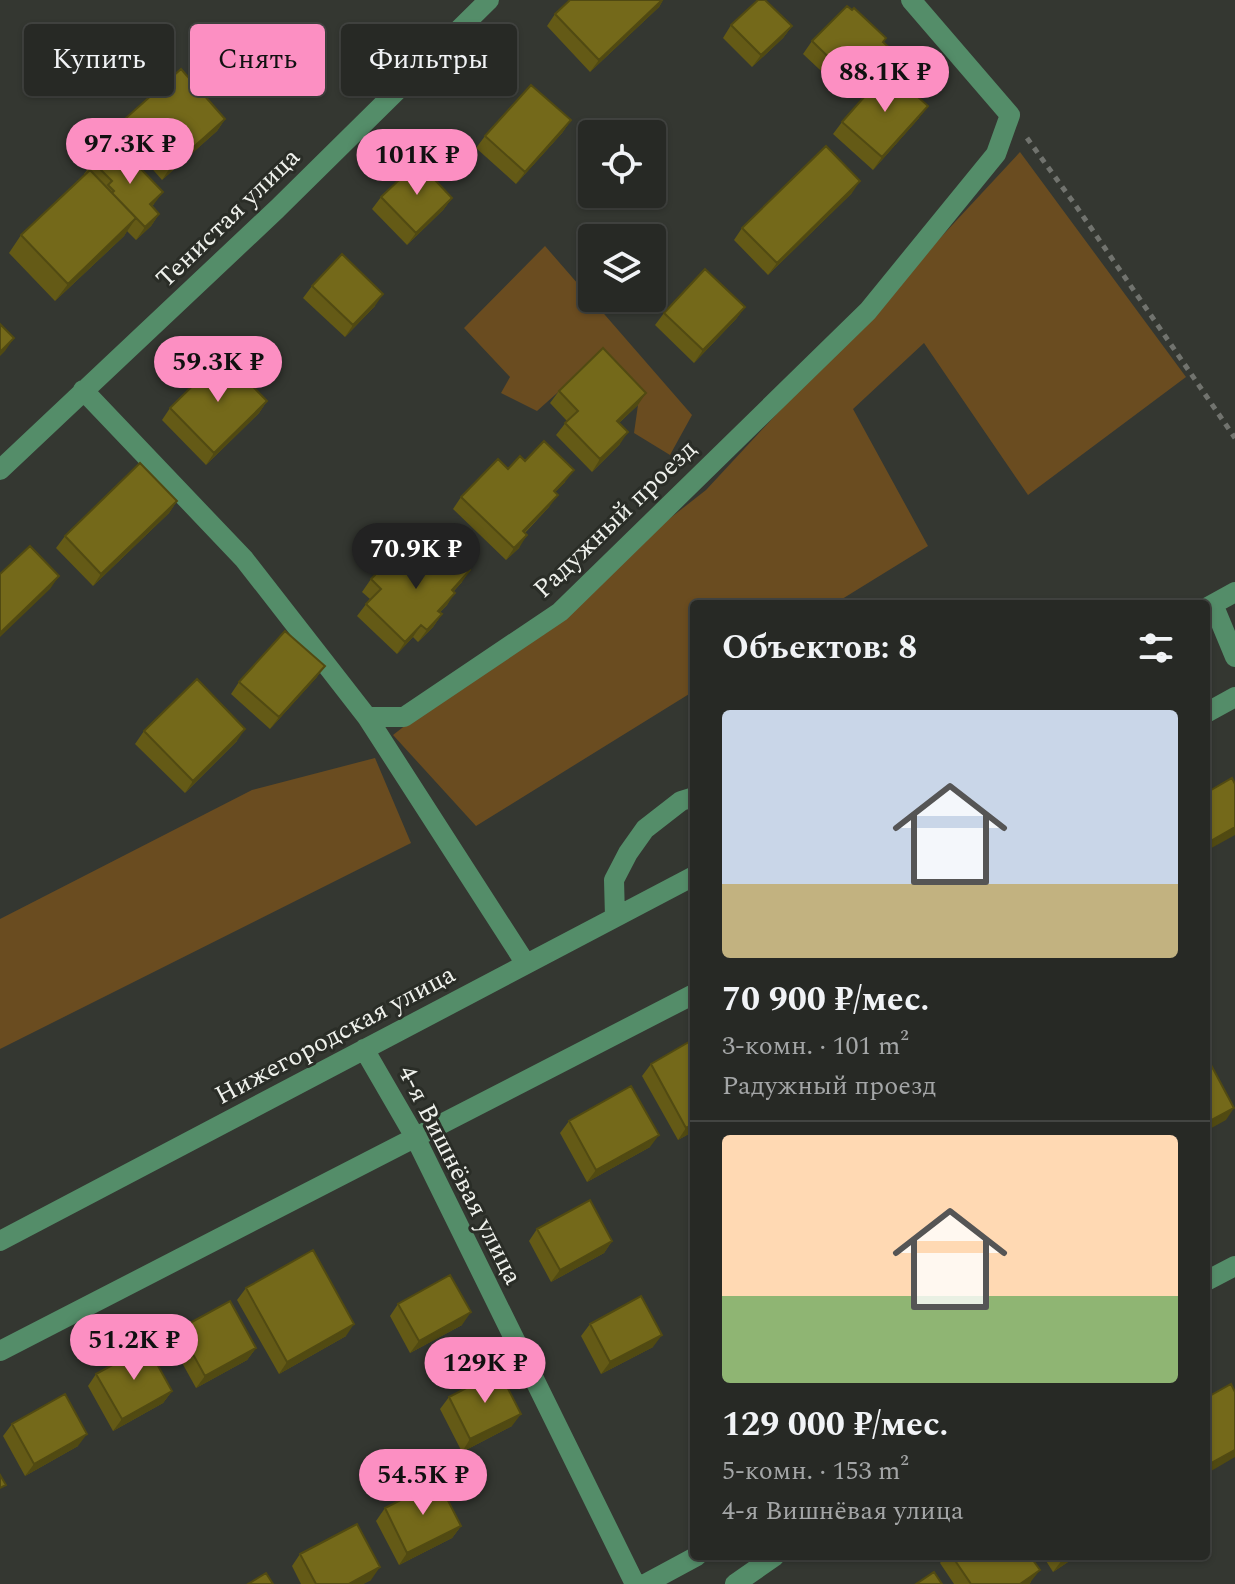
<!DOCTYPE html>
<html lang="ru">
<head>
<meta charset="utf-8">
<style>
	:root { --surface:#272925; --page:#2f312d; --text:#f1f3f6; --muted:#a4a6a7; --line:#434542; --accent:#fc8fc2 }
	body { margin:0; font-family:Spectral,serif; background:var(--page); color:var(--text); height:100vh; display:flex; flex-direction:column; font-size:30px; white-space:nowrap }
	* { box-sizing:border-box; margin:0 }
	p { font-size:26px; color:var(--muted) }
	.icon { flex:none; width:44px; height:44px; fill:none; stroke:currentColor; stroke-width:2; stroke-linecap:round; stroke-linejoin:round }
	.map { position:relative; flex:1; overflow:hidden }
	.panel { position:absolute; left:690px; top:600px; width:520px; height:960px; display:flex; flex-direction:column; background:var(--surface); border-radius:8px; box-shadow:0 2px 6px #0004,0 0 0 2px var(--line) }
	.panel>* { flex:none }
	.hud { position:absolute; left:24px; top:24px; width:546px; height:72px; display:flex; gap:16px }
	.fabs { position:absolute; left:578px; top:120px; display:grid; gap:16px }
	.fabs a { display:grid; place-items:center; width:88px; height:88px; border-radius:8px; background:var(--surface); box-shadow:0 2px 6px #0004,0 0 0 2px var(--line); font-size:40px }
	.price { position:absolute; translate:-50% -68px; padding:0 18px; border-radius:28px; background:var(--accent); color:#111; font-size:26px; line-height:52px; filter:drop-shadow(0 2px 4px #0008) }
	.price::after { content:''; position:absolute; left:50%; top:48px; width:24px; height:18px; margin-left:-12px; background:inherit; clip-path:polygon(0 0,100% 0,50% 100%) }
	.price.selected { background:#222; color:#fff }
	ul { padding:0; list-style:none }
	li { display:grid; align-content:center; gap:16px; height:424px; padding:0 32px }
	li+li { border-top:2px solid var(--line) }
	li span { display:grid; place-items:center; height:248px; border-radius:8px; color:#555 }
	li>.icon { margin-inline-start:auto }
	span .icon { width:144px; height:144px; fill:#fffc; stroke-width:1 }
	li b { font-size:34px }
	h2 { display:flex; justify-content:space-between; align-items:center; height:96px; padding:0 32px; font-size:34px }
	.chip { padding:0 28px; border-radius:8px; background:var(--surface); box-shadow:0 2px 6px #0004,0 0 0 2px var(--line); font-size:28px; line-height:72px }
	.chip.selected { background:var(--accent); color:#111 }
	.map>svg:first-child { display:block }
</style>
</head>
<body>
<div class="map">
<svg width="1235" height="1584" viewBox="0 0 1235 1584">
	<rect width="100%" height="100%" fill="#343731"/>
	<path fill="#6a4c20" d="M 1020,152 L 1186,377 L 1028,495 L 924,343 L 853,409 L 928,546 L 834,604 L 694,604 L 694,691 L 476,826 L 393,735 L 706,490 Z
		M 545,246 L 692,415 L 670,455 L 634,433 L 638,405 L 594,360 L 537,411 L 501,393 L 510,377 L 464,328 Z
		M 375,758 L 411,843 L 0,1049 L 0,919 L 252,790 Z"/>
	<g fill="none" stroke-linecap="round" stroke-linejoin="round">
		<path stroke="#71736e" stroke-width="5" stroke-dasharray="6 6" stroke-linecap="butt" d="M 1027,138 L 1076,206 L 1235,438"/>
		<path stroke="#548d69" stroke-width="20" d="M 83,390 L 244,559 L 367,717 L 404,717 L 560,612 L 868,311 L 996,154 L 1010,115 L 911,0
			M 0,470 L 277,209 L 489,0
			M 1213,604 L 1235,657
			M 1206,608 L 1235,592
			M 1206,713 L 1235,697
			M 367,717 L 526,964
			M 615,917 L 614,880 L 628,853 L 645,829 L 681,801 L 694,797
			M 364,1049 L 415,1137 L 635,1584
			M 0,1241 L 694,876
			M 1206,1281 L 1235,1266
			M 0,1351 L 694,994
			M 645,1584 L 697,1556
			M 735,1584 L 775,1556"/>
	</g>
	<path fill="#645a16" d="M 570,0 L 663,0 L 659,7 L 590,72 L 547,26 L 555,14 Z
		M 731,25 L 792,26 L 783,38 L 752,67 L 723,38 Z
		M 812,41 L 884,42 L 893,51 L 884,63 L 850,98 L 803,54 Z
		M 126,118 L 225,119 L 217,131 L 162,180 L 118,130 Z
		M 919,118 L 873,170 L 833,134 L 842,122 Z
		M 571,120 L 562,133 L 516,184 L 476,148 L 485,136 Z
		M 93,162 L 154,204 L 152,206 L 159,214 L 151,226 L 136,240 L 127,231 L 124,236 L 55,301 L 9,253 L 21,235 L 85,175 L 84,174 Z
		M 852,193 L 768,275 L 734,240 L 742,228 Z
		M 381,197 L 452,198 L 443,210 L 407,245 L 372,209 Z
		M 312,286 L 375,306 L 345,337 L 303,298 Z
		M 745,307 L 736,319 L 694,363 L 655,325 L 664,313 Z
		M 559,391 L 638,405 L 619,423 L 620,444 L 592,472 L 556,435 L 567,421 L 550,403 Z
		M 267,401 L 259,413 L 206,465 L 162,420 L 170,408 Z
		M 525,461 L 565,482 L 555,492 L 549,507 L 525,533 L 519,548 L 506,560 L 453,509 L 461,497 Z
		M 177,501 L 169,513 L 93,586 L 56,548 L 65,536 Z
		M 430,565 L 462,582 L 454,591 L 447,605 L 440,612 L 442,614 L 433,627 L 418,642 L 413,637 L 397,654 L 357,616 L 370,599 L 362,592 L 371,579 L 401,567 Z
		M 325,666 L 316,678 L 270,729 L 231,694 L 239,682 Z
		M 144,731 L 237,741 L 185,793 L 135,744 Z
		M 651,1064 L 694,1131 L 678,1140 L 642,1076 Z
		M 569,1121 L 650,1147 L 587,1182 L 560,1133 Z
		M 537,1229 L 612,1241 L 604,1253 L 551,1282 L 529,1241 Z
		M 246,1288 L 346,1336 L 279,1374 L 237,1300 Z
		M 398,1304 L 462,1325 L 410,1353 L 390,1316 Z
		M 590,1324 L 653,1347 L 601,1374 L 581,1336 Z
		M 179,1329 L 256,1348 L 247,1360 L 196,1388 L 170,1341 Z
		M 96,1374 L 172,1391 L 163,1403 L 113,1431 L 88,1386 Z
		M 449,1397 L 512,1426 L 462,1452 L 440,1409 Z
		M 12,1424 L 78,1446 L 25,1476 L 3,1436 Z
		M 385,1508 L 461,1526 L 452,1538 L 399,1565 L 376,1521 Z
		M 300,1554 L 371,1580 L 363,1584 L 301,1584 L 292,1566 Z
		M 945,1556 L 1030,1556 L 1031,1582 L 1029,1584 L 954,1584 L 940,1563 Z
		M 1043,1556 L 1077,1556 L 1053,1572 Z"/>
	<path fill="#514a12" d="M 662,0 L 663,0 L 659,7 L 590,72 L 599,60 Z
		M 792,26 L 783,38 L 752,67 L 761,55 Z
		M 893,51 L 884,63 L 850,98 L 858,86 Z
		M 928,106 L 919,118 L 873,170 L 882,157 Z
		M 225,119 L 217,131 L 162,180 L 170,168 Z
		M 571,120 L 562,133 L 516,184 L 525,172 Z
		M 860,181 L 852,193 L 768,275 L 777,263 Z
		M 163,192 L 154,204 L 141,216 L 150,204 Z
		M 452,198 L 443,210 L 407,245 L 416,233 Z
		M 159,214 L 151,226 L 136,240 L 145,227 Z
		M 136,218 L 124,236 L 55,301 L 68,284 Z
		M 383,294 L 375,306 L 345,337 L 353,325 Z
		M 745,307 L 736,319 L 694,363 L 703,350 Z
		M 14,338 L 5,351 L 0,356 L 0,352 Z
		M 646,393 L 638,405 L 608,433 L 617,421 Z
		M 267,401 L 259,413 L 206,465 L 214,453 Z
		M 628,432 L 620,444 L 592,472 L 600,459 Z
		M 574,470 L 565,482 L 545,503 L 554,491 Z
		M 558,495 L 549,507 L 514,543 L 523,531 Z
		M 177,501 L 169,513 L 93,586 L 101,574 Z
		M 527,535 L 519,548 L 506,560 L 514,548 Z
		M 470,570 L 462,582 L 443,602 L 452,590 Z
		M 59,576 L 50,589 L 0,637 L 0,633 Z
		M 455,593 L 447,605 L 429,623 L 438,611 Z
		M 442,614 L 433,627 L 418,642 L 427,630 Z
		M 421,625 L 413,637 L 397,654 L 405,642 Z
		M 325,666 L 316,678 L 270,729 L 279,717 Z
		M 245,729 L 237,741 L 185,793 L 193,781 Z
		M 1235,827 L 1235,835 L 1206,851 L 1207,843 Z
		M 1234,1108 L 1226,1120 L 1206,1131 L 1206,1123 Z
		M 694,1124 L 694,1131 L 678,1140 L 686,1128 Z
		M 659,1135 L 650,1147 L 587,1182 L 596,1170 Z
		M 612,1241 L 604,1253 L 551,1282 L 560,1270 Z
		M 471,1312 L 462,1325 L 410,1353 L 419,1341 Z
		M 354,1324 L 346,1336 L 279,1374 L 287,1362 Z
		M 662,1335 L 653,1347 L 601,1374 L 610,1362 Z
		M 256,1348 L 247,1360 L 196,1388 L 205,1376 Z
		M 172,1391 L 163,1403 L 113,1431 L 122,1419 Z
		M 521,1414 L 512,1426 L 462,1452 L 470,1439 Z
		M 87,1434 L 78,1446 L 25,1476 L 34,1464 Z
		M 1235,1450 L 1235,1457 L 1206,1474 L 1206,1466 Z
		M 461,1526 L 452,1538 L 399,1565 L 407,1553 Z
		M 1067,1556 L 1077,1556 L 1053,1572 L 1062,1560 Z
		M 380,1567 L 371,1580 L 363,1584 L 349,1584 Z
		M 1040,1570 L 1029,1584 L 1020,1584 Z"/>
	<path fill="#74691a" stroke="#514a12" stroke-width="2" d="M 570,0 L 662,0 L 599,60 L 555,14 Z
		M 758,0 L 765,0 L 792,26 L 761,55 L 731,25 Z
		M 847,6 L 852,10 L 854,8 L 886,38 L 883,42 L 893,51 L 858,86 L 812,41 Z
		M 181,69 L 225,119 L 170,168 L 126,118 Z
		M 888,70 L 928,106 L 882,157 L 842,122 Z
		M 531,85 L 571,120 L 525,172 L 485,136 Z
		M 108,146 L 131,171 L 137,165 L 163,192 L 150,204 L 159,214 L 145,227 L 112,193 L 114,191 L 108,185 L 112,181 L 93,162 Z
		M 826,146 L 860,181 L 777,263 L 742,228 Z
		M 418,162 L 452,198 L 416,233 L 381,197 Z
		M 90,170 L 136,218 L 68,284 L 21,235 Z
		M 342,254 L 383,294 L 353,325 L 312,286 Z
		M 705,269 L 745,307 L 703,350 L 664,313 Z
		M 0,324 L 14,338 L 0,352 Z
		M 603,348 L 646,393 L 617,421 L 628,432 L 600,459 L 565,423 L 578,411 L 559,391 Z
		M 223,356 L 267,401 L 214,453 L 170,408 Z
		M 544,441 L 574,470 L 554,491 L 558,495 L 523,531 L 527,535 L 514,548 L 461,497 L 498,459 L 508,469 L 520,456 L 525,461 Z
		M 140,463 L 177,501 L 101,574 L 65,536 Z
		M 30,546 L 59,576 L 0,633 L 0,574 Z
		M 446,547 L 470,570 L 452,590 L 455,593 L 438,611 L 442,614 L 427,630 L 421,625 L 405,642 L 366,604 L 381,589 L 371,579 L 391,559 L 401,567 L 416,552 L 430,565 Z
		M 285,631 L 325,666 L 279,717 L 239,682 Z
		M 197,679 L 245,729 L 193,781 L 144,731 Z
		M 1232,778 L 1235,784 L 1235,827 L 1207,843 L 1206,793 Z
		M 694,1039 L 694,1124 L 686,1128 L 651,1064 Z
		M 1211,1065 L 1234,1108 L 1206,1123 L 1206,1068 Z
		M 631,1086 L 659,1135 L 596,1170 L 569,1121 Z
		M 590,1200 L 612,1241 L 560,1270 L 537,1229 Z
		M 313,1250 L 354,1324 L 287,1362 L 246,1288 Z
		M 450,1275 L 471,1312 L 419,1341 L 398,1304 Z
		M 641,1296 L 662,1335 L 610,1362 L 590,1324 Z
		M 230,1301 L 256,1348 L 205,1376 L 179,1329 Z
		M 147,1346 L 172,1391 L 122,1419 L 96,1374 Z
		M 499,1371 L 521,1414 L 470,1439 L 449,1397 Z
		M 1231,1384 L 1235,1392 L 1235,1450 L 1206,1466 L 1206,1398 Z
		M 65,1394 L 87,1434 L 34,1464 L 12,1424 Z
		M 0,1475 L 6,1485 L 0,1488 Z
		M 438,1481 L 461,1526 L 407,1553 L 385,1508 Z
		M 357,1524 L 380,1567 L 349,1584 L 316,1584 L 300,1554 Z
		M 952,1556 L 1030,1556 L 1040,1570 L 1020,1584 L 971,1584 Z
		M 934,1572 L 942,1584 L 916,1584 Z
		M 266,1573 L 273,1584 L 248,1584 Z"/>
	<g text-anchor="middle" dominant-baseline="central" stroke-width="6" stroke-linejoin="round" paint-order="stroke">
		<g font-size="26" fill="#eff1ec" stroke="#2a2d27">
			<text transform="translate(228 218) rotate(-44)">Тенистая улица</text>
			<text transform="translate(615 519) rotate(-44)">Радужный проезд</text>
			<text transform="translate(335 1035) rotate(-28)">Нижегородская улица</text>
			<text transform="translate(460 1175) rotate(63)">4-я Вишнёвая улица</text>
		</g>
	</g>
</svg>
<div class="fabs">
<a><svg class="icon" aria-label="locate" viewBox="0 0 24 24"><circle cx="12" cy="12" r="6"/><path d="M12 2v4M12 18v4M2 12h4M18 12h4"/></svg></a>
<a><svg class="icon" aria-label="layers" viewBox="0 0 24 24"><path d="M12 4l9 5-9 5-9-5zM3 14l9 5 9-5"/></svg></a>
</div>
<b class="price" style="left:885px;top:114px">88.1K ₽</b>
<b class="price" style="left:130px;top:186px">97.3K ₽</b>
<b class="price" style="left:417px;top:197px">101K ₽</b>
<b class="price" style="left:218px;top:404px">59.3K ₽</b>
<b class="price selected" style="left:416px;top:591px">70.9K ₽</b>
<b class="price" style="left:134px;top:1382px">51.2K ₽</b>
<b class="price" style="left:485px;top:1405px">129K ₽</b>
<b class="price" style="left:423px;top:1517px">54.5K ₽</b>
<div class="hud">
<a class="chip">Купить</a>
<a class="chip selected">Снять</a>
<a class="chip">Фильтры</a>
</div>
<section class="panel">
<h2>Объектов: 8<svg class="icon" aria-label="filters" viewBox="0 0 24 24"><path d="M4 7h16M4 17h16"/><circle cx="9" cy="7" r="2"/><circle cx="15" cy="17" r="2"/></svg></h2>
<ul>
<li><span style="background:linear-gradient(#c9d6e8 70%,#c2b280 0)"><svg class="icon" aria-label="home" viewBox="0 0 24 24"><path d="M3 11l9-7 9 7M6 9v11h12V9"/></svg></span><div><b>70 900 ₽/мес.</b><p>3-комн. · 101 m²</p><p>Радужный проезд</p></div></li>
<li><span style="background:linear-gradient(#ffd9b3 65%,#8fb573 0)"><svg class="icon" aria-label="home" viewBox="0 0 24 24"><path d="M3 11l9-7 9 7M6 9v11h12V9"/></svg></span><div><b>129 000 ₽/мес.</b><p>5-комн. · 153 m²</p><p>4-я Вишнёвая улица</p></div></li>
</ul>
</section>
</div>
</body>
</html>
